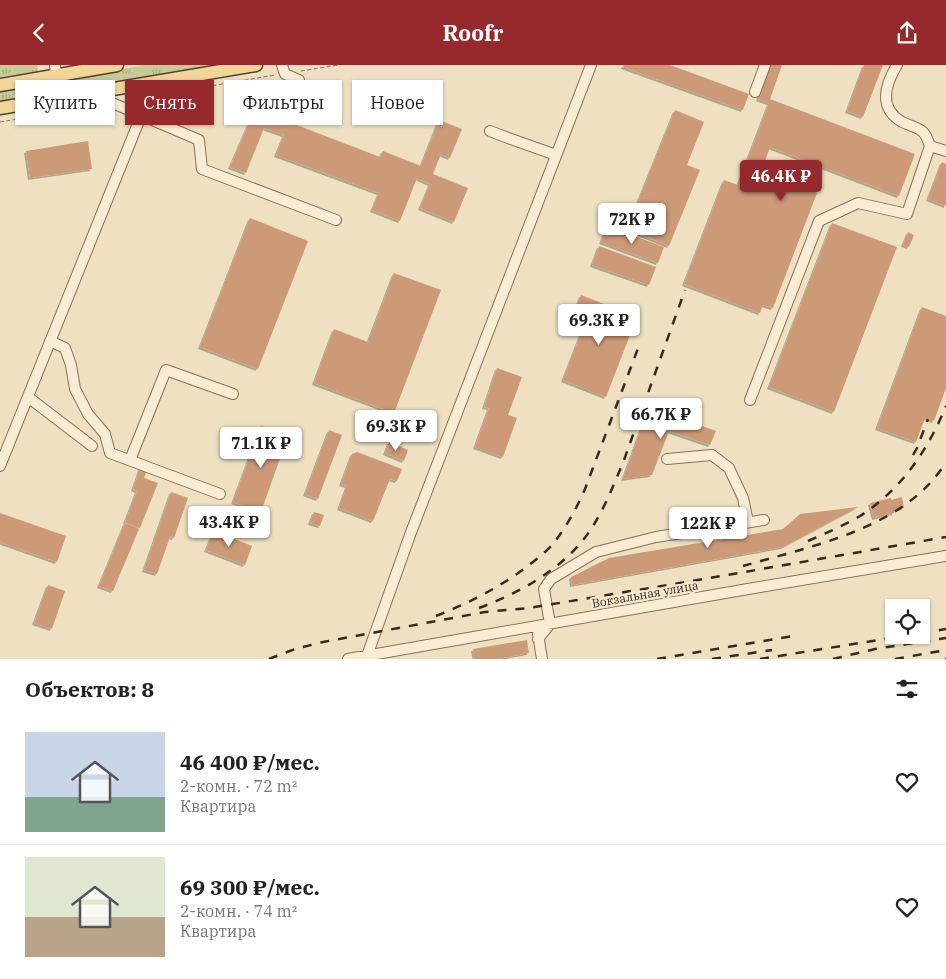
<!DOCTYPE html>
<html lang="ru">
<head>
<meta charset="utf-8">
<style>
	:root { --surface:#fff; --page:#f6f6f6; --text:#222; --muted:#767676; --line:#e0e0e0; --accent:#95292b }
	body { margin:0; font-family:"IBM Plex Serif",serif; background:var(--page); color:var(--text); height:100vh; display:flex; flex-direction:column; font-size:19px; white-space:nowrap }
	* { box-sizing:border-box; margin:0 }
	p { font-size:16px; color:var(--muted) }
	.icon { flex:none; width:28px; height:28px; fill:none; stroke:currentColor; stroke-width:2; stroke-linecap:round; stroke-linejoin:round }
	.map { position:relative; height:594px; overflow:hidden }
	.drawer { display:flex; flex-direction:column; background:var(--surface); flex:1 }
	.drawer>* { flex:none }
	.guide { position:absolute; left:15px; top:15px; width:500px; height:45px; display:flex; gap:10px }
	.controls { position:absolute; left:885px; top:534px; display:grid; gap:10px }
	.controls a { display:grid; place-items:center; width:45px; height:45px; border-radius:0px; background:var(--surface); box-shadow:0 1px 4px #0004; font-size:25px }
	.price { position:absolute; translate:-50% -42px; padding:0 11px; border-radius:5px; background:#fff; color:#222; font-size:16px; line-height:32px; filter:drop-shadow(0 1px 2px #0008) }
	.price::after { content:''; position:absolute; left:50%; top:30px; width:15px; height:11px; margin-left:-8px; background:inherit; clip-path:polygon(0 0,100% 0,50% 100%) }
	.price.current { background:var(--accent); color:#fff }
	ul { padding:0; list-style:none }
	li { display:flex; align-items:center; gap:15px; height:125px; padding:0 25px }
	li+li { border-top:1px solid var(--line) }
	li span { display:grid; place-items:center; flex:none; width:140px; height:100px; border-radius:0px; color:#555 }
	li>.icon { margin-inline-start:auto }
	span .icon { width:60px; height:60px; fill:#fffc; stroke-width:1 }
	li b { font-size:21px }
	h2 { display:flex; justify-content:space-between; align-items:center; height:60px; padding:0 25px; font-size:21px }
	.pill { padding:0 18px; border-radius:0px; background:var(--surface); box-shadow:0 1px 4px #0004; font-size:18px; line-height:45px }
	.pill.current { background:var(--accent); color:#fff }
	header { display:flex; justify-content:space-between; align-items:center; height:65px; padding:0 25px; background:var(--accent); color:#fff; font-size:22px; font-weight:700 }
	.map>svg:first-child { display:block }
</style>
</head>
<body>
<header><svg class="icon" aria-label="back" viewBox="0 0 24 24"><path d="M15 5l-7 7 7 7"/></svg>Roofr<svg class="icon" aria-label="share" viewBox="0 0 24 24"><path d="M12 15V3M7 8l5-5 5 5M5 13v7h14v-7"/></svg></header>
<div class="map">
<svg width="946" height="594" viewBox="0 0 946 594">
	<defs>
		<pattern id="grass-tufts" width="24" height="20" patternUnits="userSpaceOnUse" patternTransform="scale(1.25)"><rect width="24" height="20" fill="#c6cb95"/><path d="M3 7l-1-3M5 7V3M7 7l1-3M15 17l-1-3M17 17v-4M19 17l1-3" fill="none" stroke="#abae80"/></pattern>
		<filter id="shadow"><feDropShadow dx="-2" dy="2" stdDeviation="0" flood-color="#0004"/></filter>
	</defs>
	<rect width="100%" height="100%" fill="#eee0c1"/>
	<path fill="url(#grass-tufts)" d="M 0,0 L 37,0 L 38,6 L 0,12 Z
		M 145,0 L 228,0 L 0,39 L 0,25 Z"/>
	<path fill="#cc9a77" filter="url(#shadow)" d="M 624,0 L 670,0 L 749,29 L 743,45 L 623,2 Z
		M 770,0 L 782,0 L 770,34 L 915,89 L 899,131 L 770,82 L 762,105 L 817,128 L 773,243 L 763,240 L 760,248 L 684,219 L 724,115 L 738,120 L 769,38 L 758,34 Z
		M 864,0 L 883,0 L 863,52 L 847,46 Z
		M 255,44 L 380,92 L 383,86 L 421,101 L 439,55 L 462,64 L 450,93 L 441,89 L 433,109 L 468,123 L 454,157 L 420,143 L 430,119 L 417,113 L 400,156 L 372,145 L 379,128 L 276,90 L 284,70 L 264,63 L 246,108 L 230,102 Z
		M 675,45 L 704,57 L 687,100 L 700,105 L 669,181 L 627,164 Z
		M 88,76 L 92,104 L 30,113 L 26,86 Z
		M 942,97 L 946,99 L 946,141 L 928,134 Z
		M 250,153 L 308,176 L 258,304 L 200,282 Z
		M 832,158 L 897,182 L 834,347 L 769,322 Z
		M 607,161 L 664,182 L 658,198 L 601,177 Z
		M 908,167 L 914,170 L 909,182 L 903,180 Z
		M 599,181 L 656,202 L 649,220 L 592,200 Z
		M 394,208 L 441,225 L 394,348 L 314,318 L 334,264 L 368,277 Z
		M 581,230 L 637,252 L 606,332 L 563,315 L 587,253 L 574,248 Z
		M 922,242 L 946,251 L 946,323 L 934,356 L 925,353 L 916,377 L 877,363 Z
		M 497,303 L 522,312 L 508,350 L 517,353 L 503,392 L 475,382 L 489,343 L 484,342 Z
		M 649,342 L 716,366 L 710,380 L 669,366 L 652,410 L 623,414 Z
		M 261,361 L 288,371 L 261,447 L 233,437 Z
		M 329,365 L 342,370 L 318,434 L 305,429 Z
		M 389,377 L 408,385 L 404,396 L 385,388 Z
		M 357,387 L 402,404 L 397,416 L 390,414 L 373,456 L 339,443 L 347,421 L 341,419 L 352,389 Z
		M 142,398 L 149,400 L 144,413 L 158,418 L 140,463 L 125,457 L 137,426 L 133,424 Z
		M 171,427 L 188,433 L 174,473 L 170,472 L 157,509 L 144,505 Z
		M 902,432 L 904,443 L 894,445 L 894,448 L 874,453 L 870,438 L 891,433 L 891,435 Z
		M 858,442 L 783,482 L 572,520 L 571,512 L 609,493 L 783,464 L 800,449 Z
		M 314,447 L 324,450 L 320,461 L 310,458 Z
		M 0,448 L 66,471 L 57,497 L 0,477 Z
		M 125,458 L 139,464 L 113,526 L 99,521 Z
		M 214,466 L 252,481 L 245,500 L 206,485 Z
		M 48,520 L 65,526 L 52,564 L 34,558 Z
		M 527,575 L 529,588 L 496,594 L 475,594 L 473,584 Z"/>
	<g fill="none" stroke-linecap="round" stroke-linejoin="round">
		<g stroke="#877159" stroke-width="12">
			<path id="minor" d="M 55,0 L 56,10
				M 282,0 L 285,9 L 299,15
				M 755,27 L 765,0
				M 89,28 L 199,75 L 202,104 L 336,155
				M 490,66 L 508,73 L 556,90
				M 930,81 L 946,86
				M 50,276 L 65,283 L 71,300 L 75,324 L 88,349 L 105,369 L 110,388 L 220,429
				M 28,332 L 92,381
				M 750,335 L 819,156 L 858,138 L 907,149 L 930,81 C 928,76 927,71 923,67 C 918,62 908,60 902,57 C 878,43 885,20 897,0
				M 667,394 L 712,390 L 729,403 L 743,433 L 748,457
				M 130,395 L 166,305 L 233,329
				M 0,401 L 141,51
				M 538,569 L 542,594
				M 538,574 L 550,559 L 544,524 L 551,514 L 596,487 L 656,472 L 764,455
				M 367,591 L 410,470 L 591,0
				M 348,594 L 748,524 L 946,491"/>
		</g>
		<g stroke="#553f2d" stroke-width="15">
			<path id="major" d="M 0,20 L 117,0
				M 0,43 L 256,0"/>
		</g>
		<path stroke="#877159" stroke-width="1" stroke-dasharray="4 2.5" stroke-linecap="butt" d="M 301,6 L 338,0
			M 129,35 L 275,10
			M 0,57 L 95,41"/>
		<use href="#minor" stroke="#f8edd4" stroke-width="10"/>
		<use href="#major" stroke="#f1d599" stroke-width="12"/>
		<path stroke="#37291d" stroke-width="2.5" stroke-dasharray="9 9" stroke-linecap="butt" d="M 913,390 L 917,383 L 928,354
			M 808,476 C 826,468 843,461 860,451 C 901,425 928,385 946,341
			M 743,501 C 812,481 906,463 946,397
			M 479,543 C 516,529 552,510 579,480 C 600,456 612,424 624,395 L 685,225
			M 436,551 C 469,538 500,522 528,501 C 538,493 549,485 556,475 C 568,459 577,442 585,424 L 640,278
			M 921,568 L 946,564
			M 269,594 L 295,584 L 323,577 L 485,547 L 529,543 L 547,540 L 704,514 L 946,472
			M 657,594 L 799,570
			M 712,594 L 772,585
			M 760,594 L 910,570
			M 833,594 L 875,584 L 946,573
			M 895,594 L 946,585
			M 945,594 L 946,594"/>
	</g>
	<g text-anchor="middle" dominant-baseline="central" stroke-width="4.5" stroke-linejoin="round" paint-order="stroke">
		<g font-size="12" fill="#37291d" stroke="#f5ead1">
			<text transform="translate(645 529) rotate(-10)">Вокзальная улица</text>
		</g>
	</g>
</svg>
<div class="controls">
<a><svg class="icon" aria-label="locate" viewBox="0 0 24 24"><circle cx="12" cy="12" r="6"/><path d="M12 2v4M12 18v4M2 12h4M18 12h4"/></svg></a>
</div>
<b class="price current" style="left:781px;top:137px">46.4K ₽</b>
<b class="price" style="left:632px;top:180px">72K ₽</b>
<b class="price" style="left:599px;top:281px">69.3K ₽</b>
<b class="price" style="left:661px;top:375px">66.7K ₽</b>
<b class="price" style="left:396px;top:387px">69.3K ₽</b>
<b class="price" style="left:261px;top:404px">71.1K ₽</b>
<b class="price" style="left:229px;top:483px">43.4K ₽</b>
<b class="price" style="left:708px;top:484px">122K ₽</b>
<div class="guide">
<a class="pill">Купить</a>
<a class="pill current">Снять</a>
<a class="pill">Фильтры</a>
<a class="pill">Новое</a>
</div>
</div>
<section class="drawer">
<h2>Объектов: 8<svg class="icon" aria-label="filters" viewBox="0 0 24 24"><path d="M4 7h16M4 17h16"/><circle cx="9" cy="7" r="2"/><circle cx="15" cy="17" r="2"/></svg></h2>
<ul>
<li><span style="background:linear-gradient(#c9d6e8 65%,#7fa58c 0)"><svg class="icon" aria-label="home" viewBox="0 0 24 24"><path d="M3 11l9-7 9 7M6 9v11h12V9"/></svg></span><div><b>46 400 ₽/мес.</b><p>2-комн. · 72 m²</p><p>Квартира</p></div><svg class="icon" aria-label="heart" viewBox="0 0 24 24"><path d="M12 20l-8-8c-3-5 5-10 8-4 3-6 11-1 8 4z"/></svg></li>
<li><span style="background:linear-gradient(#dfe7d0 60%,#b9a48a 0)"><svg class="icon" aria-label="home" viewBox="0 0 24 24"><path d="M3 11l9-7 9 7M6 9v11h12V9"/></svg></span><div><b>69 300 ₽/мес.</b><p>2-комн. · 74 m²</p><p>Квартира</p></div><svg class="icon" aria-label="heart" viewBox="0 0 24 24"><path d="M12 20l-8-8c-3-5 5-10 8-4 3-6 11-1 8 4z"/></svg></li>
</ul>
</section>
</body>
</html>
